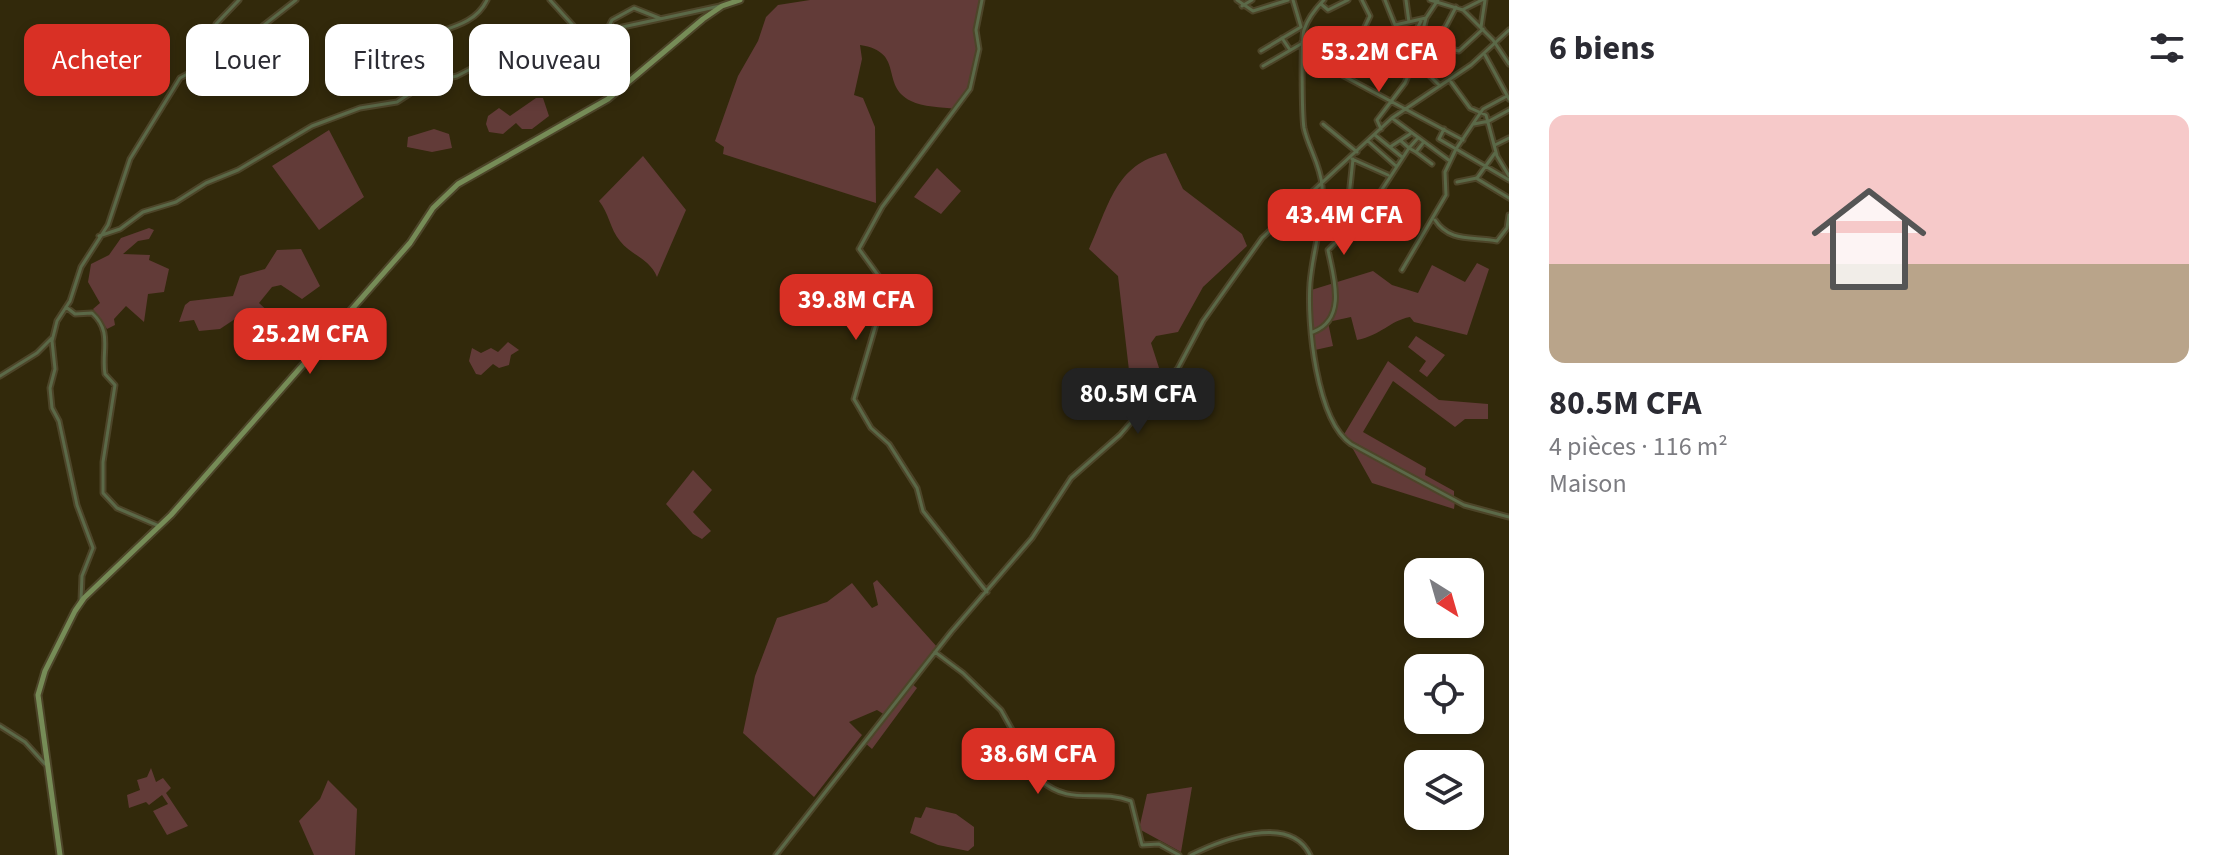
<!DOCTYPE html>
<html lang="fr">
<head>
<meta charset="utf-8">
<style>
	:root { --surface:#fff; --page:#f2f2f3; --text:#2b2b33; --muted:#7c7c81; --line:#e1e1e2; --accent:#d93025 }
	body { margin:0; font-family:"Source Sans 3",sans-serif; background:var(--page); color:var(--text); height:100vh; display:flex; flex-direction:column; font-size:30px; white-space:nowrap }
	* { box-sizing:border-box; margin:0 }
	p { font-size:26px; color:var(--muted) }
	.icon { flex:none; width:44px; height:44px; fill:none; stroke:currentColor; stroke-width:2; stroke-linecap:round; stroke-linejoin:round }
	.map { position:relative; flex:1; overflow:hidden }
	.panel { display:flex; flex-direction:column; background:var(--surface); width:720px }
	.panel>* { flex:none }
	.hud { position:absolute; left:24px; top:24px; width:760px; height:72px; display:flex; gap:16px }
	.needle { width:52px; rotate:143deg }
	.tools { position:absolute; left:1404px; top:558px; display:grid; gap:16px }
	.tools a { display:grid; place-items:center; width:80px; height:80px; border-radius:16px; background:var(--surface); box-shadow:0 4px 12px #0003; font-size:40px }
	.price { position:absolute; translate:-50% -68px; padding:0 18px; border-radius:16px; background:var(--accent); color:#fff; font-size:26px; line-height:52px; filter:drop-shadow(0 2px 4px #0008) }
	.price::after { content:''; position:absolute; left:50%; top:48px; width:24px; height:18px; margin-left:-12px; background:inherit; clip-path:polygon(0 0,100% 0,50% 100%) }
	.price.current { background:#222; color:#fff }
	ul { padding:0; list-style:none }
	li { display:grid; align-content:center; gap:16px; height:424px; padding:0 40px }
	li+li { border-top:2px solid var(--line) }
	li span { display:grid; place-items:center; height:248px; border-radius:16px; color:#555 }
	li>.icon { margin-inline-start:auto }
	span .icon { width:144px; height:144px; fill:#fffc; stroke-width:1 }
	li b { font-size:34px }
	h2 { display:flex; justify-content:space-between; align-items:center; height:96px; padding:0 40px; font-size:34px }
	.chip { padding:0 28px; border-radius:16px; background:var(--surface); box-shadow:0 4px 12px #0003; font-size:28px; line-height:72px }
	.chip.current { background:var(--accent); color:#fff }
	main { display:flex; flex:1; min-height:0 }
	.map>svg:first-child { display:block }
</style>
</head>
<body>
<main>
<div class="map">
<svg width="1509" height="855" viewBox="0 0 1509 855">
	<rect width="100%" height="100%" fill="#32290b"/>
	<path fill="#623b38" d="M 810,0 L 981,0 L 973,82 L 955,109 C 942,107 922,107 911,101 C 879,85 906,52 860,45 L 862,59 L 854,95 L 863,98 L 875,127 L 876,203 L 723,154 L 724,147 L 715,141 L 738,76 L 758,41 L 766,17 L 778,5 Z
		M 602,52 L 621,56 L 618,73 L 589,82 L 580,96 L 567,96 L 551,89 L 556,71 Z
		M 536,98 L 543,98 L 549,116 L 532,129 L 522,129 L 516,123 L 503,134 L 489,132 L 486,124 L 488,116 L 499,108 L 510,116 Z
		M 434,129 L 449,134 L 452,148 L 432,152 L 407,147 L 408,137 Z
		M 329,130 L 364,197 L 319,230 L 272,166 Z
		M 1166,153 L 1183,189 L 1242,234 L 1247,246 L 1203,287 L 1178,332 L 1156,336 L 1151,343 L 1161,374 L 1148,394 L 1137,388 L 1130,379 L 1118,276 L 1089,249 C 1109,206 1115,164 1166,153 Z
		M 643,156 L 686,210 L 657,277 C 650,259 631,255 620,241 C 610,229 609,213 599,201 Z
		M 937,168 L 961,191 L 941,214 L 914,197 Z
		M 149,228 L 154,230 L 149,239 L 138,241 L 123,254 L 150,255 L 149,260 L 169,269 L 164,292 L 148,294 L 144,322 L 126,306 L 114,319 L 115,325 L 107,329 L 93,309 L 100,303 L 88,282 L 91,264 L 109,255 L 121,238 Z
		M 301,249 L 320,286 L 302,299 L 281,285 L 272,287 L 259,303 L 272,315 L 265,319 L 247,311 L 220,329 L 199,331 L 194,320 L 179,322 L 185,305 L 190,301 L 233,296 L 240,276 L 265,269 L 277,250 Z
		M 1477,263 L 1489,269 L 1467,335 L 1414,322 L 1410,317 C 1389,321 1382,335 1357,340 L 1351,317 L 1328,322 L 1333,346 L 1315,350 L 1308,291 L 1373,271 L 1392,285 L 1418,293 L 1432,265 L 1465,282 Z
		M 904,277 L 923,293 L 902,321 L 882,312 L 882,298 Z
		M 1416,336 L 1445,355 L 1427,377 L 1419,371 L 1426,361 L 1408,347 Z
		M 508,342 L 519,350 L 511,355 L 509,365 L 499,368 L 493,364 L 481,375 L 476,374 L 469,361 L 472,348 L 481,353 L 491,348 L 498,352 Z
		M 1388,361 L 1439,400 L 1488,404 L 1488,419 L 1465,419 L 1455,427 L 1393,381 L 1363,432 L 1426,468 L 1425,475 L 1454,491 L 1454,498 L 1343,436 Z
		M 1349,442 L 1455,501 L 1454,509 L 1372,483 Z
		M 693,470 L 712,490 L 693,512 L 711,531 L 702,539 L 693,534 L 666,504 Z
		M 877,580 L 938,648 L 911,683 L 917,688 L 872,749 L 864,742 L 885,715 L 877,710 L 849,722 L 862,735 L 814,797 L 743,733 L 755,676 L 777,618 L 827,602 L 852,583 L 872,608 L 878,605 L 873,583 Z
		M 151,768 L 156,782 L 163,778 L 171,788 L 166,793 L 188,826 L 167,835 L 153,811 L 168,804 L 162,795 L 149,805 L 146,802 L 129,808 L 127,795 L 140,790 L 137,780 L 147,777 Z
		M 328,780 L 357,809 L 355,855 L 314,855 L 299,821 L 320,799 Z
		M 1192,787 L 1181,852 L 1139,829 L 1147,794 Z
		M 926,807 L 956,814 L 974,827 L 974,846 L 968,851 L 938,845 L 910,833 L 915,817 L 921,818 Z"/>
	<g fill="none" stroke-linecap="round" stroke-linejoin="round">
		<g stroke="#4d4529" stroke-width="7">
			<path id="street" d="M 550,0 L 580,33
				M 982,0 L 976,30 L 979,49 L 970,89 L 882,207 L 859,249 L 883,282 L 879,314 L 854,399 L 871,428 L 889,444 L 917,488 L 923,511 L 987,592
				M 1237,0 L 1253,11 L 1288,0
				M 1293,0 L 1301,27
				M 1324,0 C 1315,9 1308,18 1304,30 C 1301,39 1302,117 1304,128 C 1308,147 1321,166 1322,186 C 1324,222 1313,248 1310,283 C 1307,322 1316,420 1351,444 L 1464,505 L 1509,517
				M 1385,0 L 1395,25 L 1426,18
				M 1406,0 L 1409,22
				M 1430,0 L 1463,10 L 1493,40 L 1509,64
				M 1438,0 L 1426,18 L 1415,61 L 1440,86
				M 1321,4 L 1328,10 L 1348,0
				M 1242,6 L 1252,0
				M 1464,9 L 1482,0
				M 1481,27 L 1485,0
				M 607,30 L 612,20 L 634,8 L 659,18
				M 1282,38 L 1290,50
				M 1302,42 L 1343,40 L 1363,31 L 1370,16 L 1362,0
				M 1429,44 L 1459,51 L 1483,29
				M 1419,48 L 1424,50 L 1446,26 L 1456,7
				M 1261,51 L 1301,27
				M 1416,53 L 1408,47 L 1421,21
				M 1485,55 L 1509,99
				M 1304,57 L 1321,74 L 1340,74 L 1463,140
				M 206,61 L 216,24 L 239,0
				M 1263,66 L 1301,44
				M 1451,82 L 1470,108 L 1486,115 L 1497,156 L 1509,176
				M 417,88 L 411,70 L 430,35 C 452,27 476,23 487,0
				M 1392,118 L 1450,161
				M 1323,124 L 1357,152
				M 1474,124 L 1489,121 L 1509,110
				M 1381,129 L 1377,120 L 1405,83 L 1415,59
				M 1444,129 L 1439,139 L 1509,180
				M 1375,135 L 1402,157
				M 1401,141 L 1409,148 L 1417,139
				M 1369,142 L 1396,166
				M 1495,145 L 1509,138
				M 1390,147 L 1410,134
				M 1416,152 L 1432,164
				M 1352,159 L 1388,175
				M 1476,178 L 1509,198
				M 1457,182 L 1477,178 L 1495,153
				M 1346,214 L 1370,208 L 1409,148 L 1416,152 L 1423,143
				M 1435,220 C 1450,243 1473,236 1497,241 L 1507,228 L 1509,215
				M 99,236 L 120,229 L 143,212 L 176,202 L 206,183 L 238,170 L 312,126 L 360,108 L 397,102 L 426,83 L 457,76 L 488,60 L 552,43 L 568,34 L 604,31 L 720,6
				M 1402,270 L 1446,195 L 1445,172 L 1456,149 L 1483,109 L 1507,96
				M 66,307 L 75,314 L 92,313 C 113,332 101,351 105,374 L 115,385 L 103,462 L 103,493 L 117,508 L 159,526
				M 1313,332 C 1348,319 1333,275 1328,250 L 1345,233 L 1353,159
				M 0,376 L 37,353 L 52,338
				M 81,600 L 82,576 L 93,548 L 77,505 L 59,421 L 52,408 L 50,388 L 55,369 L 52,341 L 57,321 L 70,301 L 81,267 L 108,225 L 130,159 L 180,78 L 232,50 L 296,0
				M 935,652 L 963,673 L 1001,710 L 1040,780 C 1072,807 1096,788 1131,801 L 1142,845 L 1159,844 L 1179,855
				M 0,726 L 25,742 L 45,764
				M 776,855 L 951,632 L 1032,538 L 1071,478 L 1120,435 L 1178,368 L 1203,321 L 1262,238 L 1392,118 L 1471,65 L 1509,30
				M 1191,855 C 1221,840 1290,813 1310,855"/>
		</g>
		<g stroke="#4d4529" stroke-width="9">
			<path id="secondary" d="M 60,855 L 38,695 L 45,671 L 75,611 L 84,598 L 171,515 L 410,243 L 433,208 L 458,184 L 608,99 L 703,19 L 722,6 L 740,0"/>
		</g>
		<use href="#street" stroke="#5b6948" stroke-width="3"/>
		<use href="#secondary" stroke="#768c57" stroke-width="5"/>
	</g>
</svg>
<div class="tools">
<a><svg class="needle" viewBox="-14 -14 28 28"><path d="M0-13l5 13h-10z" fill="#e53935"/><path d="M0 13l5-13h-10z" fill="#7c7c81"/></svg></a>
<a><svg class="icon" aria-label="locate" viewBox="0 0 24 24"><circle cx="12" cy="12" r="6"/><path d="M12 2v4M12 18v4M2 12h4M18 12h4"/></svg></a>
<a><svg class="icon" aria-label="layers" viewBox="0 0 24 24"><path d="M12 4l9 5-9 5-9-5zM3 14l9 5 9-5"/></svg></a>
</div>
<b class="price" style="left:1379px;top:94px">53.2M CFA</b>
<b class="price" style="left:1344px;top:257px">43.4M CFA</b>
<b class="price" style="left:856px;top:342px">39.8M CFA</b>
<b class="price" style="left:310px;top:376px">25.2M CFA</b>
<b class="price current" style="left:1138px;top:436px">80.5M CFA</b>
<b class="price" style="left:1038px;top:796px">38.6M CFA</b>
<div class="hud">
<a class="chip current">Acheter</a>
<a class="chip">Louer</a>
<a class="chip">Filtres</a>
<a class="chip">Nouveau</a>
</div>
</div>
<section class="panel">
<h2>6 biens<svg class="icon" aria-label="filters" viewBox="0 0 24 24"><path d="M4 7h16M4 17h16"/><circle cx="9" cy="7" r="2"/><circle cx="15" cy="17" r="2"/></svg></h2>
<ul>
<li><span style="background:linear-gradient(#f6c9c9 60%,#b9a48a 0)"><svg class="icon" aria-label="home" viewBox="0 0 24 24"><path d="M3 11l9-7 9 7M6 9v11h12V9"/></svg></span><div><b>80.5M CFA</b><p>4 pièces · 116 m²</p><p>Maison</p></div></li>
</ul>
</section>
</main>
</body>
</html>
